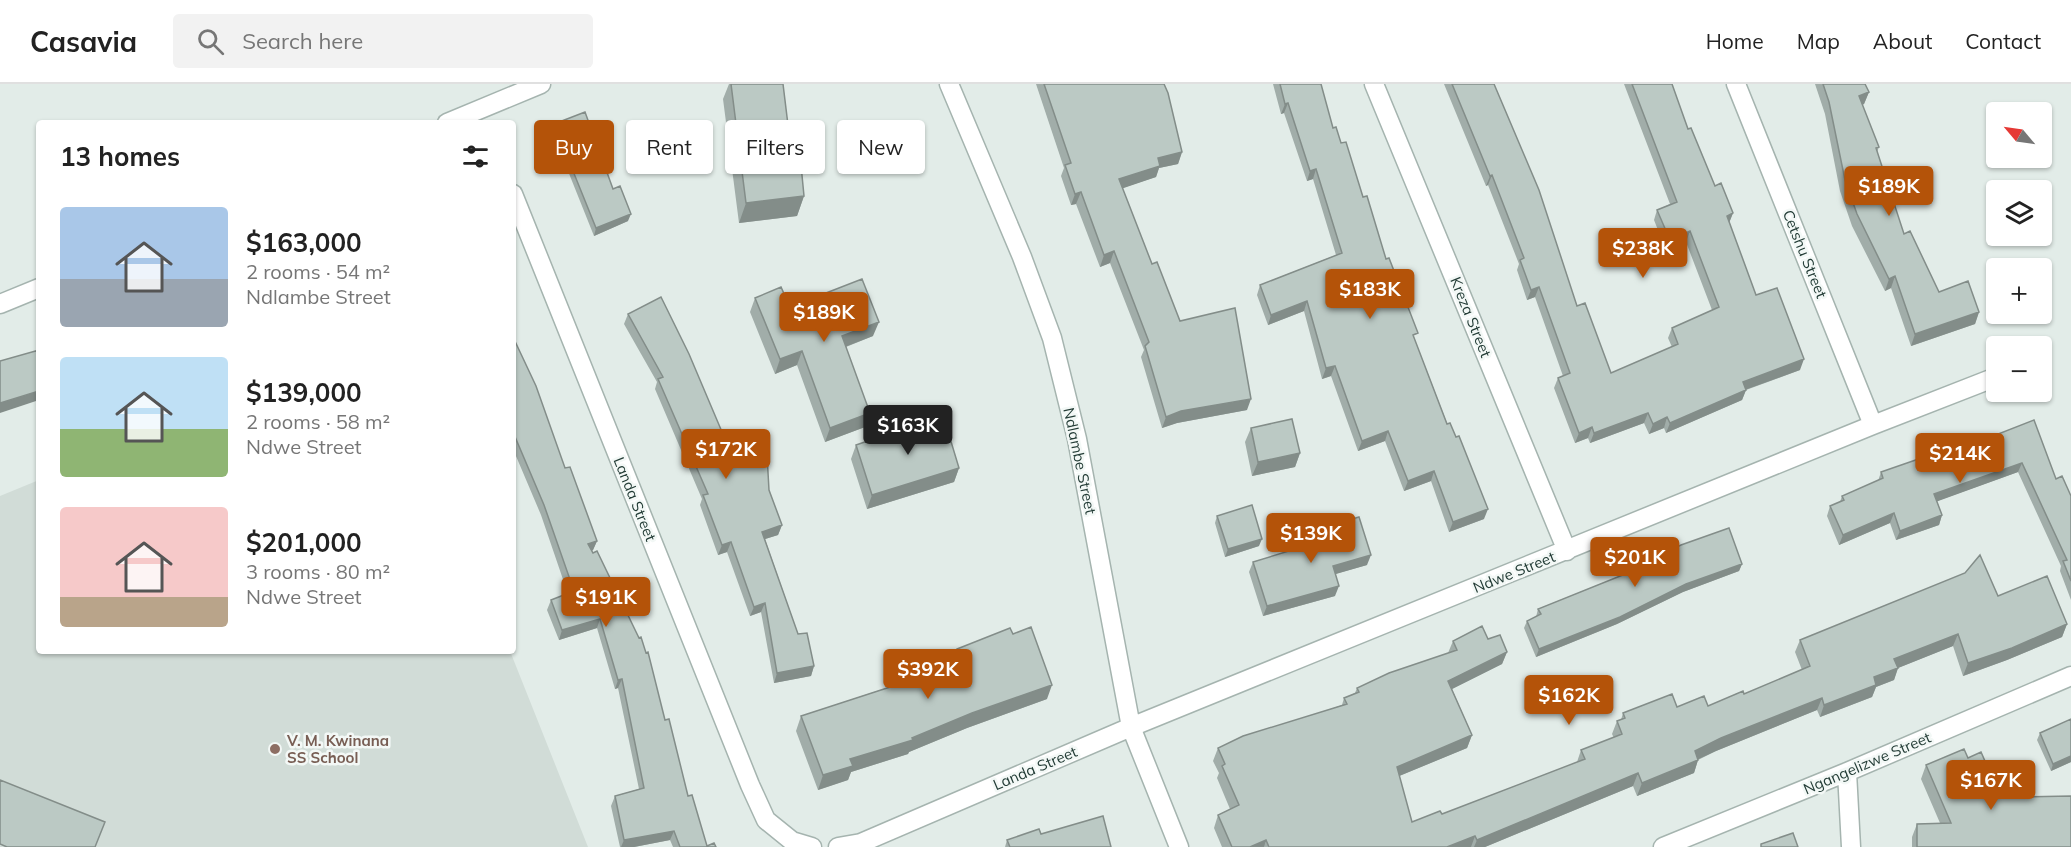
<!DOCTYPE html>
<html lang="en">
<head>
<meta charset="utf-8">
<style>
	:root { --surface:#fff; --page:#f2f2f2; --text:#222; --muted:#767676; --line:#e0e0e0; --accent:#b45309 }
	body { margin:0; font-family:Mulish,sans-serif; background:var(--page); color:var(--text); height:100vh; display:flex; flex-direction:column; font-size:22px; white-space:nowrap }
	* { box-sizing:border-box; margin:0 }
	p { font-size:20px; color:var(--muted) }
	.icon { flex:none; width:33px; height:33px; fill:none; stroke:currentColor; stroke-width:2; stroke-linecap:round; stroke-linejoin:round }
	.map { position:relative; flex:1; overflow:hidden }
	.panel { position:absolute; left:36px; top:36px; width:480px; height:534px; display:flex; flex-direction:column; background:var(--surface); border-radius:6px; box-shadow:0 2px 4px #0004 }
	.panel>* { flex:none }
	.banner { position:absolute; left:534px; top:36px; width:570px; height:54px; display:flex; gap:12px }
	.needle { width:39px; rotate:299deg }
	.fabs { position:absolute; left:1986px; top:18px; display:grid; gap:12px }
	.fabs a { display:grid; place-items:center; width:66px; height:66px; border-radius:6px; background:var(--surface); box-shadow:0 2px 4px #0004; font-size:30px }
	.price { position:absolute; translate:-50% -51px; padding:0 14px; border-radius:6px; background:var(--accent); color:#fff; font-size:20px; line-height:39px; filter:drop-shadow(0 2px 3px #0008) }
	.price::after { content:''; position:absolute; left:50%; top:36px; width:18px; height:14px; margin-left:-9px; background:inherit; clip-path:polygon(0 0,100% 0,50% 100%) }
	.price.on { background:#222; color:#fff }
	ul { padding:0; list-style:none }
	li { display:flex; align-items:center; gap:18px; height:150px; padding:0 24px }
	li span { display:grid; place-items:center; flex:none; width:168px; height:120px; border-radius:6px; color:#555 }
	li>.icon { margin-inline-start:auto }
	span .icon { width:72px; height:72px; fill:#fffc; stroke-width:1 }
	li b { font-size:26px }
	h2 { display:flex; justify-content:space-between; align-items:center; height:72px; padding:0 24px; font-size:26px }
	.pill { padding:0 21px; border-radius:6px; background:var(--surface); box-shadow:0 2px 4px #0004; font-size:21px; line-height:54px }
	.pill.on { background:var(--accent); color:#fff }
	header { display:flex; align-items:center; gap:36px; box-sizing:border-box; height:84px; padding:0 30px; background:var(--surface); border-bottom:2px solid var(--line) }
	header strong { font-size:28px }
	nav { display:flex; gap:33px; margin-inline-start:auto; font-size:21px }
	.search { width:420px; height:54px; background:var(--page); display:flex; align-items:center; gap:15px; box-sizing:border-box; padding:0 21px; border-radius:6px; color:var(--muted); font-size:22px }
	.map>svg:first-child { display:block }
</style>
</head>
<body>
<header>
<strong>Casavia</strong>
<div class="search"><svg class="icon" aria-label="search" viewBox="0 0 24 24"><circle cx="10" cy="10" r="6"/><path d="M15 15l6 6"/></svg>Search here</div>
<nav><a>Home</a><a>Map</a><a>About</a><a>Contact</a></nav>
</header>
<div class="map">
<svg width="2071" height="763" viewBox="0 0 2071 763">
	<rect width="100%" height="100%" fill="#e2ece8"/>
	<path fill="#d1dcd7" d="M 39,396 L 39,567 L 510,567 L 588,763 L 0,763 L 0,412 Z"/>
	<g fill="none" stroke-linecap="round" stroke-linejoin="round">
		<g stroke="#a5b4af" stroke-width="21">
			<path id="street" d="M 949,0 L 1022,173 L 1052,254 L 1077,355 L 1131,643 L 1179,763
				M 1374,0 L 1567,467
				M 1736,0 L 1873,341
				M 447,39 L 541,0
				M 513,110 L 750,701 L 766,736 L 792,757 L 812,763
				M 0,220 L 39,204
				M 1847,688 L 1851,763
				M 838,763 L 861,759 L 1131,643 L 1873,341 L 1996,293
				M 1663,763 L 1847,688 L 2071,592"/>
		</g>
		<use href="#street" stroke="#fff" stroke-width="18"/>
	</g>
	<path fill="#a1ada9" d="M 729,0 L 783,0 L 793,82 L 804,112 L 797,132 L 739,139 L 723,15 Z
		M 1036,0 L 1164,0 L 1182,68 L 1178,80 L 1159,84 L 1156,93 L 1122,104 L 1152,180 L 1180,237 L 1247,326 L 1177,339 L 1162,344 L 1141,273 L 1144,266 L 1110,179 L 1100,183 L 1076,120 L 1071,121 L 1061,92 L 1064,84 Z
		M 1273,0 L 1321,0 L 1333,44 L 1341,59 L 1363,113 L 1415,256 L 1484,435 L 1449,448 L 1431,397 L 1404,407 L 1385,357 L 1358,367 L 1331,292 L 1322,295 L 1304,227 L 1268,241 L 1257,211 L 1260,201 L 1336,171 L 1313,95 L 1307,97 L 1284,29 L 1281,30 Z
		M 1444,0 L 1494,0 L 1577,222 L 1611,289 L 1672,263 L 1668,254 L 1672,244 L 1712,226 L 1686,158 L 1666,166 L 1654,136 L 1657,126 L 1670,120 L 1624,0 L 1672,0 L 1688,45 L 1715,102 L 1733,129 L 1729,139 L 1756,211 L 1800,286 L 1746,306 L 1742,316 L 1666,349 L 1664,344 L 1649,350 L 1644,339 L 1590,359 L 1588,354 L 1575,359 L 1554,304 L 1558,294 L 1563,292 L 1535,213 L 1527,216 L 1517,186 L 1519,180 L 1488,101 L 1486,102 Z
		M 1815,0 L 1865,0 L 1869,8 L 1864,20 L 1862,21 L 1879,63 L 1877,68 L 1904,150 L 1939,208 L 1979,228 L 1975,240 L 1911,262 L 1891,204 L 1885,207 L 1852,142 L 1840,107 L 1825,30 Z
		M 554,40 L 613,105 L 628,137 L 594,152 L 552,47 Z
		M 755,214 L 790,223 L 873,252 L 846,263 L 865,343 L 825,358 L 797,281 L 775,290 L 750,228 Z
		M 628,230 L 725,355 L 769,406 L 782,441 L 778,451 L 765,455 L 798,550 L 814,582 L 811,592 L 774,599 L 761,528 L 750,532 L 727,468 L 718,471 L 700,421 L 702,415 L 655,305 L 657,298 L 624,240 Z
		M 513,253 L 565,384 L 597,457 L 593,466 L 592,467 L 665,636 L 688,712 L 707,762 L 716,763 L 673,763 L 670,756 L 634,763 L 620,763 L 611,722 L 615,712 L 639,705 L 618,604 L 615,605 L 597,544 L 559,556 L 547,526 L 551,516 L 568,510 L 541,431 L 513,365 Z
		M 1251,344 L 1300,369 L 1295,383 L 1252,392 L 1245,358 Z
		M 1983,356 L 2056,395 L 2071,412 L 2071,516 L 2060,487 L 2061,482 L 2018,388 L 1937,417 L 1942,431 L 1939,441 L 1896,456 L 1890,439 L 1839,461 L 1827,432 L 1830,422 L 1840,418 L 1842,412 L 1878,397 L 1881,388 Z
		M 856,361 L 959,384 L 954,398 L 867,425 L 851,375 Z
		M 1217,432 L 1259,462 L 1225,473 L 1215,439 Z
		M 1325,443 L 1367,481 L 1335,490 L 1335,512 L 1263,532 L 1249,488 L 1253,478 L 1322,457 L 1321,453 Z
		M 1649,477 L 1742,480 L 1739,487 L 1683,508 L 1617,540 L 1536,573 L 1524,544 L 1527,537 L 1536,533 L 1538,525 L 1647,481 Z
		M 1998,512 L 2067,540 L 2062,553 L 2007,576 L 1963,592 L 1953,562 L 1898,584 L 1894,596 L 1876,603 L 1872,613 L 1820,633 L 1817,626 L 1716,667 L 1698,676 L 1694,689 L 1637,712 L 1633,702 L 1485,763 L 1222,763 L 1214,744 L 1218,731 L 1230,725 L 1217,694 L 1219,689 L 1213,677 L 1218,664 L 1342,621 L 1344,614 L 1355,609 L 1357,604 L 1448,569 L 1453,557 L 1488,555 L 1507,568 L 1502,580 L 1452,605 L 1472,651 L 1467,664 L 1399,692 L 1412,738 L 1442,730 L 1577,678 L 1581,666 L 1614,654 L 1612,650 L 1617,637 L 1621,636 L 1623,629 L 1677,623 L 1708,622 L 1744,610 L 1802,586 L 1795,568 L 1800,556 Z
		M 1013,550 L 1047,615 L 967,644 L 909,668 L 908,670 L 851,688 L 848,696 L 818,706 L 796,647 L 801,632 L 953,582 L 952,579 L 957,565 Z
		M 2071,635 L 2071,678 L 2051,687 L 2037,656 L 2040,649 Z
		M 1968,674 L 1995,700 L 1990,713 L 2071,763 L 1912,763 L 1912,753 L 1917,740 L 1940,739 L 1921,695 L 1926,681 Z
		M 1041,750 L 1111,763 L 1005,763 L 1007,756 Z"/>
	<path fill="#838d89" d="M 1869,8 L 1864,20 L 1854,24 L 1859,12 Z
		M 1288,19 L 1284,29 L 1281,30 L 1285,20 Z
		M 1182,68 L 1178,80 L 1159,84 L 1156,93 L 1115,107 L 1119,95 L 1158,74 Z
		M 1316,85 L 1313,95 L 1307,97 L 1310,87 Z
		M 1492,91 L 1488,101 L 1486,102 L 1490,92 Z
		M 1081,108 L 1076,120 L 1071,121 L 1075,110 Z
		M 804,112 L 797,132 L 739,139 L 746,119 Z
		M 1733,129 L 1729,139 L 1727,132 Z
		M 631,130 L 628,137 L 594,152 L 596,144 Z
		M 1690,147 L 1686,158 L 1666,166 L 1670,156 Z
		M 1114,167 L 1110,179 L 1100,183 L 1104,171 Z
		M 1895,192 L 1891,204 L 1885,207 L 1889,195 Z
		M 1539,203 L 1535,213 L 1527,216 L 1531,206 Z
		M 1307,217 L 1304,227 L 1268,241 L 1271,231 Z
		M 1979,228 L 1975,240 L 1911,262 L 1915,250 Z
		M 879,238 L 873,252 L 837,266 L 842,252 Z
		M 802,267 L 797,281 L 775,290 L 780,275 Z
		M 1804,275 L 1800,286 L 1739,308 L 1743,298 Z
		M 1335,282 L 1331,292 L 1322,295 L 1326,284 Z
		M 1746,306 L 1742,316 L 1666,349 L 1670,339 Z
		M 39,307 L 39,316 L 0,329 L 0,319 Z
		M 1251,315 L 1247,326 L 1177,339 L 1162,344 L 1166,333 L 1181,327 Z
		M 870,329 L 865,343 L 825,358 L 830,344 Z
		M 1648,329 L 1644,339 L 1590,359 L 1594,349 Z
		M 1667,333 L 1664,344 L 1649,350 L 1653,340 Z
		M 1592,343 L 1588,354 L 1575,359 L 1579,349 Z
		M 1388,347 L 1385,357 L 1358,367 L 1362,357 Z
		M 1300,369 L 1295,383 L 1252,392 L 1258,378 Z
		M 2022,379 L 2018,388 L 1930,420 L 1934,410 Z
		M 959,384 L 954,398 L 867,425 L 872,411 Z
		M 1434,387 L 1431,397 L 1404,407 L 1408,397 Z
		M 1488,425 L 1484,435 L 1449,448 L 1453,438 Z
		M 1894,429 L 1890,439 L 1839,461 L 1843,451 Z
		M 1942,431 L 1939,441 L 1896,456 L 1900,447 Z
		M 782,441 L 778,451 L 759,457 L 762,448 Z
		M 1262,455 L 1259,462 L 1225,473 L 1228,465 Z
		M 597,457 L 593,466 L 585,469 L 588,460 Z
		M 731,458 L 727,468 L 718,471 L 722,461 Z
		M 1371,471 L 1367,481 L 1329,492 L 1333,482 Z
		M 1742,480 L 1739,487 L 1683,508 L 1617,540 L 1536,573 L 1539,565 L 1686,500 Z
		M 1339,502 L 1335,512 L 1263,532 L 1267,522 Z
		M 765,519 L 761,528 L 750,532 L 754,523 Z
		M 600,535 L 597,544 L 559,556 L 562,546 Z
		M 2067,540 L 2062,553 L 2007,576 L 1963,592 L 1968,579 Z
		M 1958,550 L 1953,562 L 1898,584 L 1894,596 L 1876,603 L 1872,613 L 1820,633 L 1824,621 L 1894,575 Z
		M 1507,568 L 1502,580 L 1444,609 L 1448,597 Z
		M 814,582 L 811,592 L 774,599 L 777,589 Z
		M 622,595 L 618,604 L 615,605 L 618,596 Z
		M 1052,601 L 1047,615 L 967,644 L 909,668 L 908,670 L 851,688 L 848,696 L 818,706 L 823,691 L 850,675 L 912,654 L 972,629 Z
		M 1822,614 L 1817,626 L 1716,667 L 1690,679 L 1695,667 L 1721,654 Z
		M 1472,651 L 1467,664 L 1392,695 L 1397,683 Z
		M 2071,672 L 2071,678 L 2051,687 L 2053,680 Z
		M 1698,676 L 1694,689 L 1637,712 L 1642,699 Z
		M 1638,689 L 1633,702 L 1485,763 L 1474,763 L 1477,756 Z
		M 1995,700 L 1990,713 L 1963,714 Z
		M 674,747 L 670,756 L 634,763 L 621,763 L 624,756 Z
		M 1475,752 L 1471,763 L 1447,763 Z
		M 1266,756 L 1264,763 L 1250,763 Z"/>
	<path fill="#bbc9c4" stroke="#838d89" stroke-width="1.5" d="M 731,0 L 783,0 L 793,82 L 801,81 L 804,112 L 746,119 Z
		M 1044,0 L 1164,0 L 1168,9 L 1182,68 L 1158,74 L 1160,82 L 1119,95 L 1152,180 L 1157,178 L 1180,237 L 1235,224 L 1251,315 L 1181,327 L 1166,333 L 1145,262 L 1149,258 L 1114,167 L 1104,171 L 1081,108 L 1075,110 L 1065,81 L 1071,79 Z
		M 1280,0 L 1321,0 L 1333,44 L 1336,43 L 1341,59 L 1346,58 L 1363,113 L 1367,112 L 1386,175 L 1389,174 L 1418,249 L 1413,251 L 1447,340 L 1450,339 L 1456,353 L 1459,352 L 1488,425 L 1453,438 L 1434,387 L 1408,397 L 1388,347 L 1362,357 L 1335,282 L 1326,284 L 1307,217 L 1271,231 L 1260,201 L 1342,169 L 1316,85 L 1310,87 L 1288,19 L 1285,20 Z
		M 1452,0 L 1494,0 L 1539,106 L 1577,222 L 1585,219 L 1611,289 L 1678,260 L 1672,244 L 1719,223 L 1690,147 L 1670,156 L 1657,126 L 1677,118 L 1632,0 L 1672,0 L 1688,45 L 1691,44 L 1715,102 L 1721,99 L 1733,129 L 1727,132 L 1756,211 L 1777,204 L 1804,275 L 1743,298 L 1746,306 L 1670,339 L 1667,333 L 1653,340 L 1648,329 L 1594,349 L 1592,343 L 1579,349 L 1558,294 L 1570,289 L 1539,203 L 1531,206 L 1520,176 L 1524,174 L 1492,91 L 1490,92 Z
		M 1823,0 L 1865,0 L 1869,8 L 1859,12 L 1879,63 L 1876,64 L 1904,150 L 1910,147 L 1939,208 L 1968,197 L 1979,228 L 1915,250 L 1895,192 L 1889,195 L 1857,130 L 1845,96 L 1829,18 Z
		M 585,28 L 613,105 L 620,102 L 631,130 L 596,144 L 554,40 Z
		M 862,195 L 879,238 L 842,252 L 870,329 L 830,344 L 802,267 L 780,275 L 755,214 L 781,203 L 790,223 Z
		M 661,213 L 689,270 L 725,355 L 766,353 L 769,406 L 782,441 L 762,448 L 798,550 L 807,549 L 814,582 L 777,589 L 765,519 L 754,523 L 731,458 L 722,461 L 703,411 L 708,410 L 658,295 L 663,293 L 628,230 Z
		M 513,253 L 536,302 L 565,384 L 570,383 L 597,457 L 588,460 L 593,469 L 597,467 L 639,554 L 641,553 L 646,569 L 648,568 L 665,636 L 669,635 L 688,712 L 692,711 L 707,762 L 714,759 L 716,763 L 680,763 L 674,747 L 624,756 L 615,712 L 644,704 L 622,595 L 618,596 L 600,535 L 562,546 L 551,516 L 574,507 L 544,421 L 513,348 Z
		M 39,266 L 39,307 L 0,319 L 0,277 Z
		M 943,331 L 959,384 L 872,411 L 856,361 Z
		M 1292,335 L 1300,369 L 1258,378 L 1251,344 Z
		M 2034,336 L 2056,395 L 2062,392 L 2071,412 L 2071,497 L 2063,477 L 2067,476 L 2022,379 L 1934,410 L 1942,431 L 1900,447 L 1894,429 L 1843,451 L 1830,422 L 1844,416 L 1842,412 L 1883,394 L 1881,388 L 1982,353 L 1983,356 Z
		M 1252,421 L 1262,455 L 1228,465 L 1217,432 Z
		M 1359,433 L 1371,471 L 1333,482 L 1339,502 L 1267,522 L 1253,478 L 1328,455 L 1325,443 Z
		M 1729,444 L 1742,480 L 1686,500 L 1620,533 L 1539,565 L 1527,537 L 1541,530 L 1538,525 L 1650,480 L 1649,477 L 1681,461 Z
		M 1980,471 L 1998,512 L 2047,492 L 2067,540 L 2012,564 L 1968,579 L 1958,550 L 1894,575 L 1898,584 L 1874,593 L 1876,601 L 1824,621 L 1822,614 L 1721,654 L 1695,667 L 1698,676 L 1642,699 L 1638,689 L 1477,756 L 1475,752 L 1447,763 L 1269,763 L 1266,756 L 1250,763 L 1232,763 L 1218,731 L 1239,721 L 1222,682 L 1225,680 L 1218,664 L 1243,652 L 1347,620 L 1344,614 L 1359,608 L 1357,604 L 1389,589 L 1457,566 L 1453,557 L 1482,542 L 1488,555 L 1500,551 L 1507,568 L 1448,597 L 1472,651 L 1397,683 L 1412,738 L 1440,727 L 1442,730 L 1585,675 L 1581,666 L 1622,650 L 1617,637 L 1625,634 L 1623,629 L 1672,610 L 1677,623 L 1704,612 L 1708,622 L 1743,607 L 1744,610 L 1810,582 L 1800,556 L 1965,489 Z
		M 1031,543 L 1052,601 L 972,629 L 912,654 L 913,656 L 850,675 L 853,682 L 823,691 L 801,632 L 961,580 L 957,565 L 1010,544 L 1013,550 Z
		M 2071,635 L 2071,672 L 2053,680 L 2040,649 Z
		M 1964,665 L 1968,674 L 1981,668 L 1995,700 L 1963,714 L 2071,712 L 2071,763 L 1917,763 L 1917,740 L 1951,739 L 1926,681 Z
		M 0,696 L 105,738 L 95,763 L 7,763 L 0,760 Z
		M 1103,732 L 1111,763 L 1010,763 L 1007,756 L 1039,745 L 1041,750 Z
		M 1793,749 L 1798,763 L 1761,763 L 1761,760 Z"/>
	<circle fill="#8d6e63" stroke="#f3f8f6" stroke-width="2" cx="275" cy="665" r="6"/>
	<g text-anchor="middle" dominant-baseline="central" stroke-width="5" stroke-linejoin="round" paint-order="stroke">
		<g font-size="15" fill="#233c36" stroke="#f3f8f6">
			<text transform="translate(1805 170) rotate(68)">Cetshu Street</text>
			<text transform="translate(1471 233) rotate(68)">Kreza Street</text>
			<text transform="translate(1080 377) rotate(78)">Ndlambe Street</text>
			<text transform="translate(635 415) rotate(68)">Landa Street</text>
			<text transform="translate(1514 488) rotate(-22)">Ndwe Street</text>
			<text transform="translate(1867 679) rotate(-23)">Ngangelizwe Street</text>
			<text transform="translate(1035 684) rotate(-23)">Landa Street</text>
		</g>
		<g font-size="15" font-weight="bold" fill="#785e54" stroke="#f3f8f6" text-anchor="start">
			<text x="287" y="656">V. M. Kwinana<tspan x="287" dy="17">SS School</tspan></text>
		</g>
	</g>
</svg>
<div class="fabs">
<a><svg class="needle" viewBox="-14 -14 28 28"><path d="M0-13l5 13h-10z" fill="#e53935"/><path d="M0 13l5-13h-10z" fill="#767676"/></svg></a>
<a><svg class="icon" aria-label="layers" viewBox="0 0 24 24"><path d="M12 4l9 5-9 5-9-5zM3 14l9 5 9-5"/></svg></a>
<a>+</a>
<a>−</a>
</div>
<b class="price" style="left:1889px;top:133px">$189K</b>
<b class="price" style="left:1643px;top:195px">$238K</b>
<b class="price" style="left:1370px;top:236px">$183K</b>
<b class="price" style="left:824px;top:259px">$189K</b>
<b class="price on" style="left:908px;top:372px">$163K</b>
<b class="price" style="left:726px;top:396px">$172K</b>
<b class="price" style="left:1960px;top:400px">$214K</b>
<b class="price" style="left:1311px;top:480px">$139K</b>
<b class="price" style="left:1635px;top:504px">$201K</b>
<b class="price" style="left:606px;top:544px">$191K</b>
<b class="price" style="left:928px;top:616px">$392K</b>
<b class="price" style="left:1569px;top:642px">$162K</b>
<b class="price" style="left:1991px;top:727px">$167K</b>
<div class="banner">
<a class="pill on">Buy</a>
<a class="pill">Rent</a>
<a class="pill">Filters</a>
<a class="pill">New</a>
</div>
<section class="panel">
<h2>13 homes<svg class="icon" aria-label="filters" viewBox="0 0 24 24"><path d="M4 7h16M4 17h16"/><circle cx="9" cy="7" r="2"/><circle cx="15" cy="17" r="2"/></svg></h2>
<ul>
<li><span style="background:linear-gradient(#a9c7e8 60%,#9aa5b1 0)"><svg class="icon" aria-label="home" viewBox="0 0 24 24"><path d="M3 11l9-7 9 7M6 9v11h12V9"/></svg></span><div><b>$163,000</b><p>2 rooms · 54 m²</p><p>Ndlambe Street</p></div></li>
<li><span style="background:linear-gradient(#bfe0f5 60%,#8fb573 0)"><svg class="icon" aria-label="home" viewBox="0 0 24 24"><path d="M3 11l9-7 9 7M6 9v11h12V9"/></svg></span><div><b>$139,000</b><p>2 rooms · 58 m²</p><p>Ndwe Street</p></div></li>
<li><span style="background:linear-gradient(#f6c9c9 75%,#b9a48a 0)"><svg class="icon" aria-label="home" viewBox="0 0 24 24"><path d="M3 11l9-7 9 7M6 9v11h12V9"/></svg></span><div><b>$201,000</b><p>3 rooms · 80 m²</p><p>Ndwe Street</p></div></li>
</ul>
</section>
</div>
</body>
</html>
